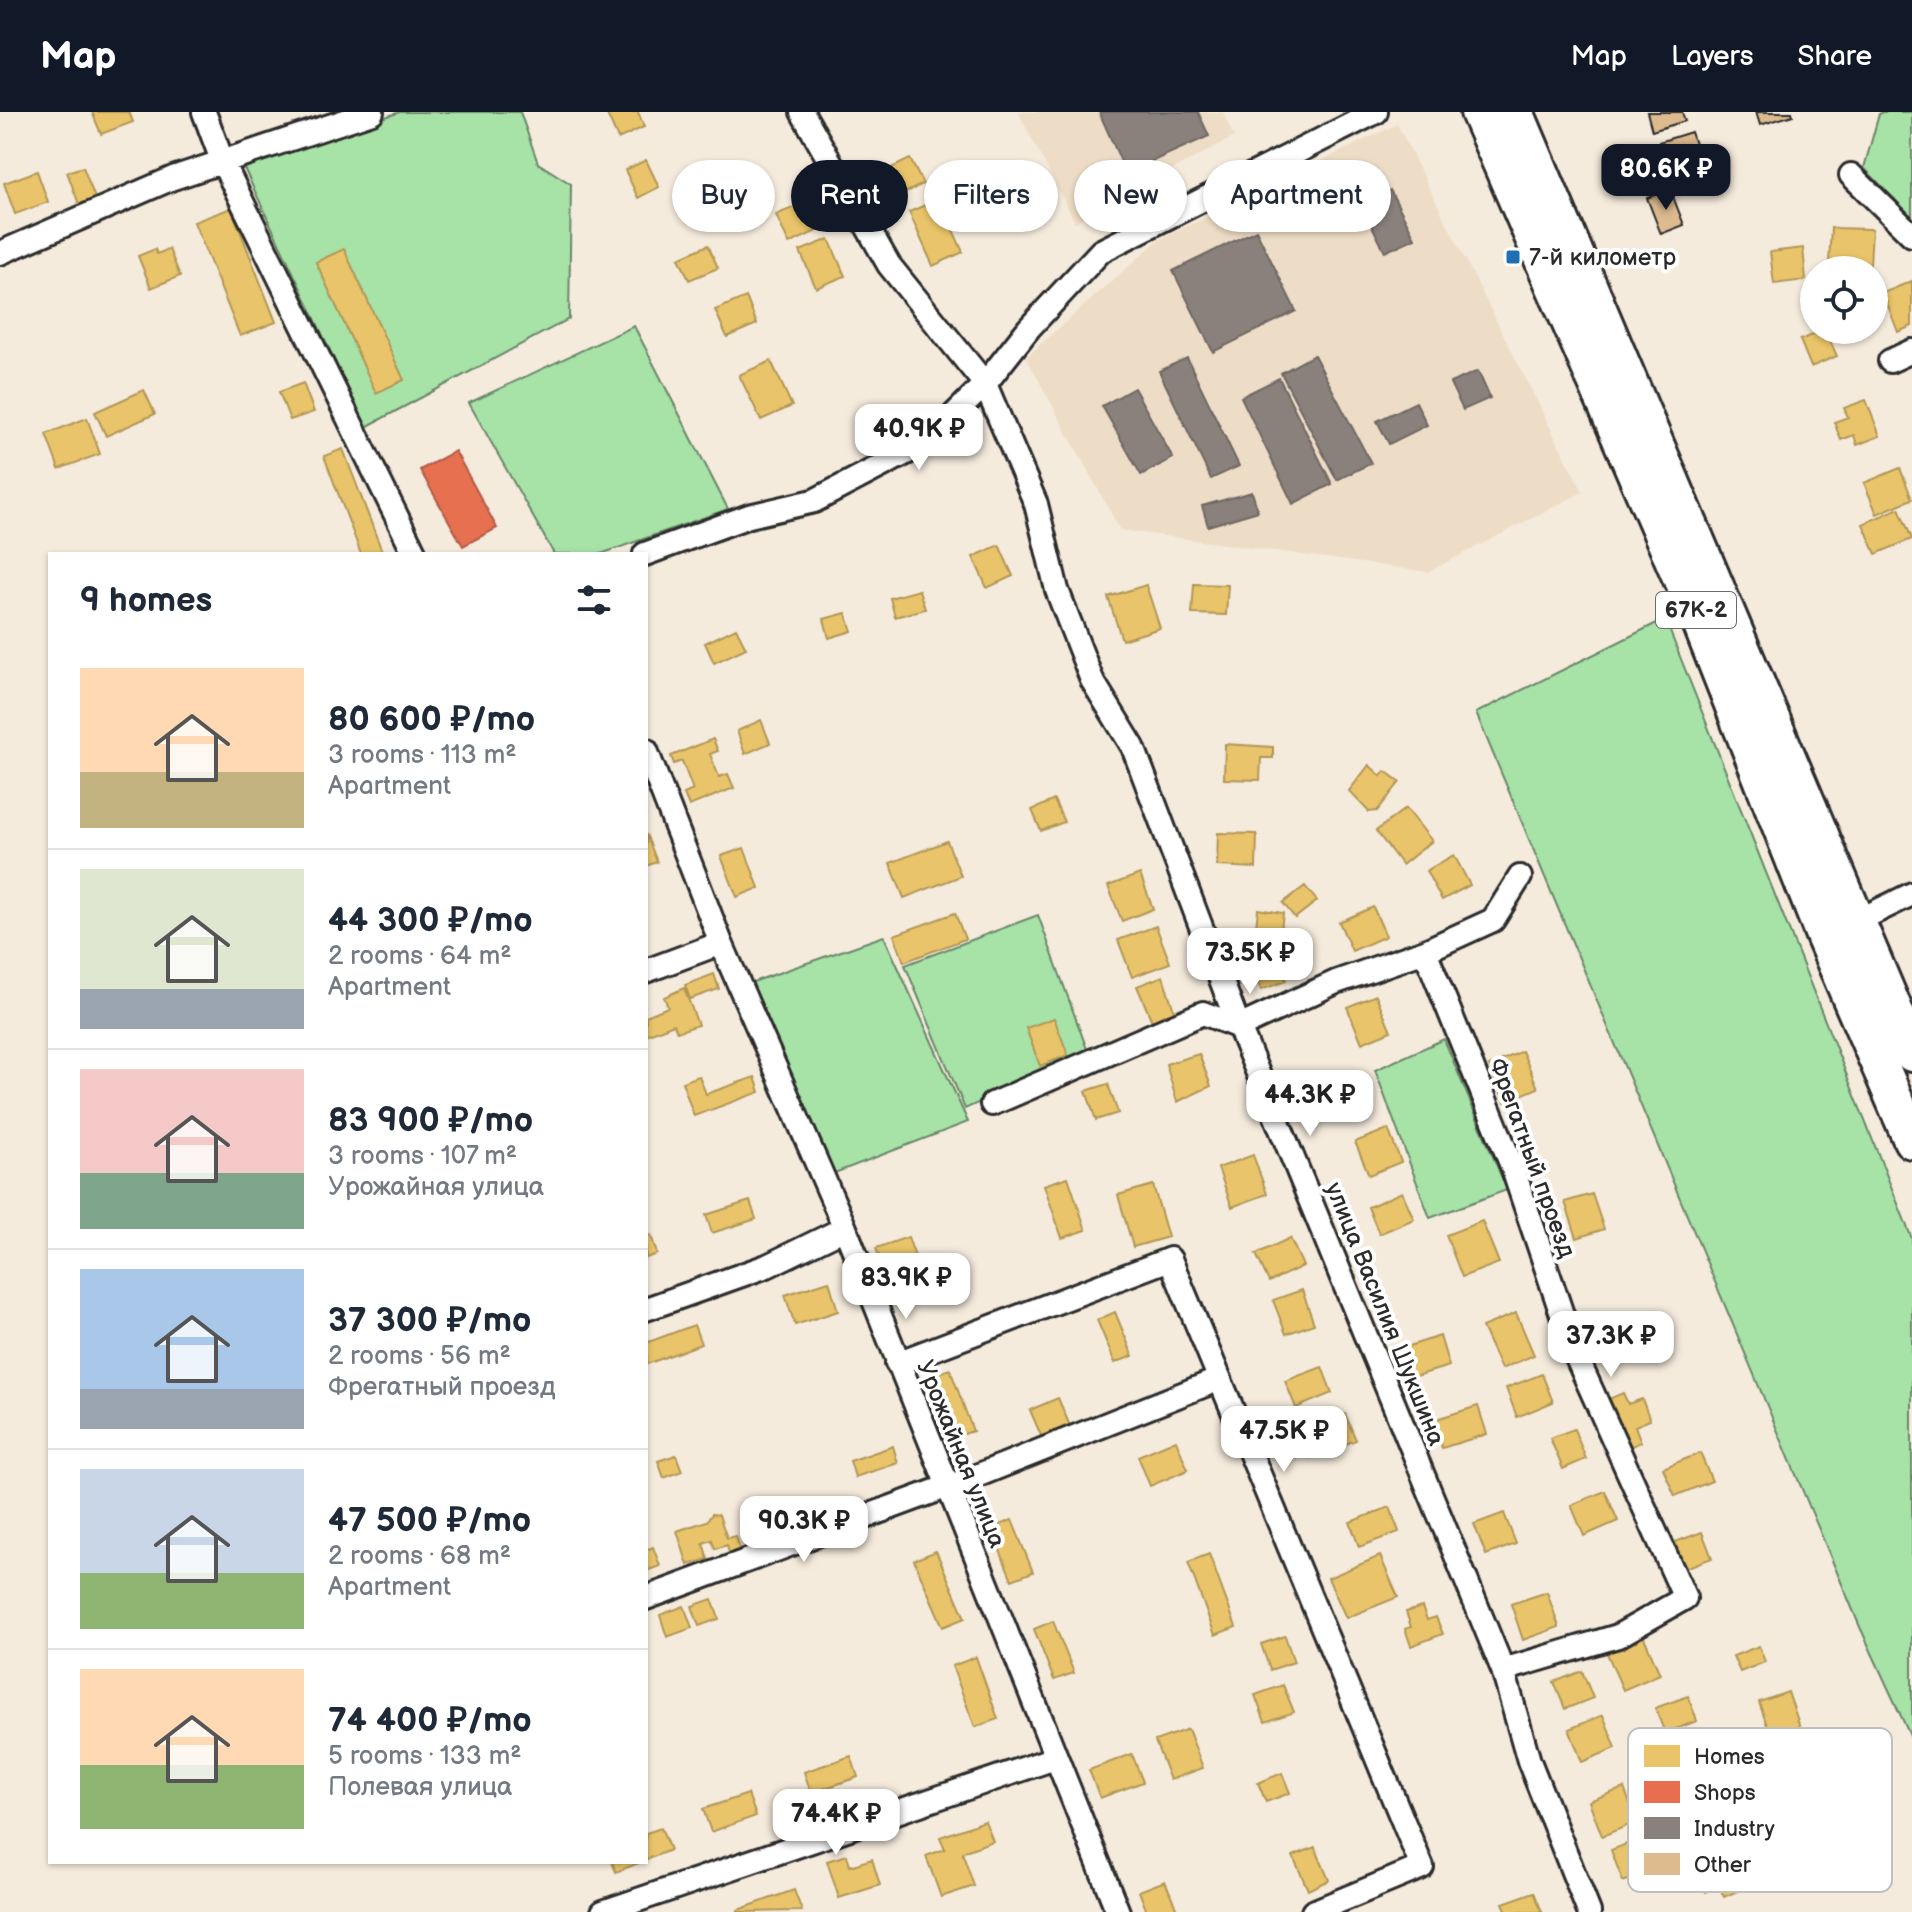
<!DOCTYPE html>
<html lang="en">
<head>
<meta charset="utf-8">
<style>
	:root { --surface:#fff; --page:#f6f6f7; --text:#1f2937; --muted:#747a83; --line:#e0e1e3; --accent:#111827 }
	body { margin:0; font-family:"Balsamiq Sans",sans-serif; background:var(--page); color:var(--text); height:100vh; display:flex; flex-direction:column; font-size:30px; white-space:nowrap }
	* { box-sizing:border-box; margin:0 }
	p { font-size:26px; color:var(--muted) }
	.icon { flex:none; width:44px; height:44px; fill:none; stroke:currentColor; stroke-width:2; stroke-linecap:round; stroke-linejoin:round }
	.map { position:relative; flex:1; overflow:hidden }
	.sheet { position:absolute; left:48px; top:440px; width:600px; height:1312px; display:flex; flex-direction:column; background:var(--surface); border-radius:0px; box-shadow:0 2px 6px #0004 }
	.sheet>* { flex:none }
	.hud { position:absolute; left:672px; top:48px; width:760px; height:72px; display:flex; gap:16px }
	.controls { position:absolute; left:1800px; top:144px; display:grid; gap:16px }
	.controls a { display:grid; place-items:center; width:88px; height:88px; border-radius:50%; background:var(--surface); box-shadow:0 2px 6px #0004; font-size:40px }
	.price { position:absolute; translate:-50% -68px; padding:0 18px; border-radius:16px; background:#fff; color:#222; font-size:26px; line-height:52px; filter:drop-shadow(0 2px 4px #0008) }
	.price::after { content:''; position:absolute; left:50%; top:48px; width:24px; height:18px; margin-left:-12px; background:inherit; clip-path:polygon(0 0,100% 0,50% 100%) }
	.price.on { background:var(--accent); color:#fff }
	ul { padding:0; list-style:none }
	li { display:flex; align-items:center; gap:24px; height:200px; padding:0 32px }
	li+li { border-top:2px solid var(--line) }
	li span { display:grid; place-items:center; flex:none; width:224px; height:160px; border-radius:0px; color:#555 }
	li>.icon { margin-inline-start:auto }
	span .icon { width:96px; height:96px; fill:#fffc; stroke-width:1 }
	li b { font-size:34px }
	h2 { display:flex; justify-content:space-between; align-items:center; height:96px; padding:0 32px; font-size:34px }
	.chip { padding:0 28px; border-radius:36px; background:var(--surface); box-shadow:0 2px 6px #0004; font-size:28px; line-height:72px }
	.chip.on { background:var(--accent); color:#fff }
	header { display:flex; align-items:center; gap:48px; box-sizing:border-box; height:112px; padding:0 40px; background:var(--accent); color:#fff }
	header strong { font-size:38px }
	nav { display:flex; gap:44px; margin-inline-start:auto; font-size:28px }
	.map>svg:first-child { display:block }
</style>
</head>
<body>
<header>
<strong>Map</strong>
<nav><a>Map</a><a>Layers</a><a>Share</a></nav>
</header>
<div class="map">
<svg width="1912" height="1800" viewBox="0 0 1912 1800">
	<rect width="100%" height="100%" fill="#f5ebdd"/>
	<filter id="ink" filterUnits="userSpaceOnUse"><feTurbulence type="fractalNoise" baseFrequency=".0125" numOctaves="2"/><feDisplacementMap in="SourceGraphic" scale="16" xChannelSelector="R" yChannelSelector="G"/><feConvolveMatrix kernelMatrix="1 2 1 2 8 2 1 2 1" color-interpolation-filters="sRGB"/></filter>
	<g filter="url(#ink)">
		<path fill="#eeddc6" d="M 1018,0 L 1223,0 L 1234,25 L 1075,110 Z
			M 1397,12 L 1583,380 L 1428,460 L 1120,418 L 1026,245 L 1157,129 Z"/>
		<path fill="#a7e2a7" stroke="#698669" stroke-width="2" d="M 400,0 L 520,0 L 538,51 L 571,72 L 569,207 L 366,315 L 243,54 Z
			M 1883,0 L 1912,0 L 1912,105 L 1864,56 L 1879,2 Z
			M 634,214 L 728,397 L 601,442 L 554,442 L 469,291 Z
			M 1665,507 L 1912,1127 L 1912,1628 L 1860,1515 L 1476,601 Z
			M 1038,803 L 1088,940 L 965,997 L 905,853 Z
			M 884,824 L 968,1010 L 832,1062 L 747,872 Z
			M 1444,927 L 1507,1078 L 1430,1106 L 1375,958 Z"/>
		<path fill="#e9c46a" stroke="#b09657" stroke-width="2" d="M 92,0 L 129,0 L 133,10 L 101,22 Z
			M 606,0 L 638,0 L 644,15 L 618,27 Z
			M 910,47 L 923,72 L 895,86 L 883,60 Z
			M 646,48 L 659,75 L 638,86 L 625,58 Z
			M 747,51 L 764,86 L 737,99 L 720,64 Z
			M 83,55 L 96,89 L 80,95 L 67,60 Z
			M 37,59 L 48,90 L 15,102 L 4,71 Z
			M 939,87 L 963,140 L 933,154 L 909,100 Z
			M 808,89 L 821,117 L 789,132 L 776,103 Z
			M 231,96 L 276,210 L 240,224 L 194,110 Z
			M 1831,116 L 1872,117 L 1870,153 L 1829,151 Z
			M 829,127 L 845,164 L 816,176 L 800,139 Z
			M 708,133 L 718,156 L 689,168 L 679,146 Z
			M 1803,136 L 1806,168 L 1774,172 L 1770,140 Z
			M 155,137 L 157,142 L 169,137 L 180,164 L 151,176 L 138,144 Z
			M 344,137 L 404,268 L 376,281 L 316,150 Z
			M 1912,169 L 1912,214 L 1898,220 L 1883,181 Z
			M 746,185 L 757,212 L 727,225 L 715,198 Z
			M 1825,218 L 1837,244 L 1811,255 L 1800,228 Z
			M 771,249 L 792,294 L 761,308 L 739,263 Z
			M 303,271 L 314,300 L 290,308 L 279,280 Z
			M 144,278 L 155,302 L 106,324 L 95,300 Z
			M 1866,288 L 1880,324 L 1857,333 L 1854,323 L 1841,328 L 1834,310 L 1848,305 L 1844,296 Z
			M 87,306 L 100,342 L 59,357 L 46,322 Z
			M 343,337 L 383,442 L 361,442 L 324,344 Z
			M 1900,356 L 1912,387 L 1877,402 L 1864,371 Z
			M 1899,396 L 1912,427 L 1876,442 L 1863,412 Z
			M 999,433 L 1013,464 L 987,476 L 973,445 Z
			M 1194,472 L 1228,473 L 1226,503 L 1192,502 Z
			M 1146,473 L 1160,516 L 1122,528 L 1108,485 Z
			M 919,478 L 925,497 L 895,505 L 890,486 Z
			M 846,501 L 852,519 L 829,526 L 824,507 Z
			M 736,516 L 746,536 L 714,551 L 705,531 Z
			M 761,608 L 770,631 L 745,642 L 737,619 Z
			M 713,627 L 718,639 L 710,642 L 719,665 L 728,662 L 734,676 L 689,694 L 684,682 L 693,678 L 682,649 L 674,652 L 671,644 Z
			M 1225,632 L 1273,635 L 1273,646 L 1261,646 L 1260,668 L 1224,667 Z
			M 1369,653 L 1381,664 L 1385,659 L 1400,670 L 1377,699 L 1369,700 L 1349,679 Z
			M 1054,688 L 1064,710 L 1041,719 L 1032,698 Z
			M 1406,696 L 1432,729 L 1402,753 L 1376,719 Z
			M 1218,721 L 1257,722 L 1256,756 L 1217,754 Z
			M 646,722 L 657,750 L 646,754 Z
			M 947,729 L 961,764 L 904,786 L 890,751 Z
			M 744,736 L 759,776 L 737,785 L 721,744 Z
			M 1454,743 L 1470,773 L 1442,788 L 1426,759 Z
			M 1140,762 L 1153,797 L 1122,809 L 1108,774 Z
			M 1305,774 L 1317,789 L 1295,806 L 1283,791 Z
			M 1373,795 L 1386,824 L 1352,839 L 1339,810 Z
			M 1258,797 L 1283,801 L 1281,818 L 1256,815 Z
			M 955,801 L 965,827 L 904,850 L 894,823 Z
			M 1156,814 L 1170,851 L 1132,865 L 1118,828 Z
			M 1269,823 L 1286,869 L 1261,878 L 1244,832 Z
			M 714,862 L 719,877 L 690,887 L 685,873 Z
			M 1163,864 L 1176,905 L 1154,914 L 1137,874 Z
			M 684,876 L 698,913 L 677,920 L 674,912 L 646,923 L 646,904 L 668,895 L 664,885 Z
			M 1376,883 L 1391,919 L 1362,931 L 1347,895 Z
			M 1054,906 L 1068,943 L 1040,954 L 1026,916 Z
			M 1522,939 L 1538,976 L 1505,990 L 1489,954 Z
			M 1199,942 L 1211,974 L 1177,990 L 1166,952 Z
			M 699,964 L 706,982 L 755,965 L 760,980 L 694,1004 L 682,970 Z
			M 1108,972 L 1118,1001 L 1096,1008 L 1086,979 Z
			M 1388,1017 L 1401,1050 L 1369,1063 L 1355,1030 Z
			M 1253,1043 L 1267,1082 L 1232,1095 L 1218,1056 Z
			M 1068,1065 L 1086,1118 L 1062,1126 L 1044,1073 Z
			M 1153,1073 L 1168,1125 L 1133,1135 L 1118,1083 Z
			M 1402,1080 L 1414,1107 L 1379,1122 L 1368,1095 Z
			M 1592,1082 L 1604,1117 L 1577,1126 L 1565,1090 Z
			M 750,1089 L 756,1107 L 712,1121 L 706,1103 Z
			M 1482,1109 L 1499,1151 L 1462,1165 L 1446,1123 Z
			M 651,1123 L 657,1142 L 646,1146 L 646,1125 Z
			M 908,1125 L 926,1176 L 894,1187 L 876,1136 Z
			M 1290,1126 L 1303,1154 L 1269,1170 L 1256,1142 Z
			M 829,1169 L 838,1199 L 795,1213 L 785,1183 Z
			M 1302,1178 L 1314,1212 L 1286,1222 L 1273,1188 Z
			M 1115,1200 L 1133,1244 L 1115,1251 L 1097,1208 Z
			M 1516,1201 L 1534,1243 L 1501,1257 L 1482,1215 Z
			M 1635,1212 L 1644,1242 L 1610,1252 L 1601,1222 Z
			M 694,1213 L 701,1232 L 647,1252 L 646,1231 Z
			M 1440,1224 L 1449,1254 L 1413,1265 L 1403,1236 Z
			M 1322,1255 L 1332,1281 L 1296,1296 L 1285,1269 Z
			M 950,1257 L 973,1319 L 951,1326 L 928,1265 Z
			M 1542,1262 L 1553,1290 L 1517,1305 L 1506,1276 Z
			M 1623,1281 L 1628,1292 L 1642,1287 L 1650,1308 L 1635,1314 L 1641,1330 L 1623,1338 L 1604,1289 Z
			M 1058,1286 L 1070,1314 L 1042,1326 L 1030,1298 Z
			M 1478,1294 L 1487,1322 L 1442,1336 L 1433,1308 Z
			M 1345,1302 L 1356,1328 L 1311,1346 L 1300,1320 Z
			M 1574,1317 L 1586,1347 L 1563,1357 L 1550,1326 Z
			M 1176,1328 L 1188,1358 L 1150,1374 L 1138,1344 Z
			M 893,1334 L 898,1351 L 855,1365 L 850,1349 Z
			M 1700,1341 L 1712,1369 L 1675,1384 L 1663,1356 Z
			M 676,1343 L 682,1359 L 664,1366 L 658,1349 Z
			M 1605,1379 L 1618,1409 L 1584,1424 L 1571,1393 Z
			M 1390,1395 L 1399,1420 L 1359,1435 L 1350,1410 Z
			M 1504,1401 L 1516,1432 L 1486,1443 L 1474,1412 Z
			M 712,1402 L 719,1403 L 727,1426 L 736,1424 L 740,1438 L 729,1441 L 727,1433 L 715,1437 L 712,1428 L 703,1431 L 708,1447 L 688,1453 L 677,1419 L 707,1409 Z
			M 1012,1408 L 1033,1460 L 1012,1468 L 991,1416 Z
			M 1702,1420 L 1712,1446 L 1685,1456 L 1675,1430 Z
			M 653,1435 L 660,1454 L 646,1459 L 646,1438 Z
			M 936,1439 L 965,1506 L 943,1515 L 914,1448 Z
			M 1209,1442 L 1236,1515 L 1215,1523 L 1188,1450 Z
			M 1380,1444 L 1398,1485 L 1346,1506 L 1328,1466 Z
			M 1547,1480 L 1559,1515 L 1523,1528 L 1511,1492 Z
			M 712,1487 L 719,1507 L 699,1514 L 692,1494 Z
			M 684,1494 L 692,1516 L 667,1525 L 660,1503 Z
			M 1422,1495 L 1427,1508 L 1436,1505 L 1443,1522 L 1411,1534 L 1405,1517 L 1411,1515 L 1406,1500 Z
			M 1053,1509 L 1074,1561 L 1054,1568 L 1034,1517 Z
			M 1643,1523 L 1660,1562 L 1623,1578 L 1606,1539 Z
			M 1285,1524 L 1294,1550 L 1270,1558 L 1261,1532 Z
			M 1759,1534 L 1765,1550 L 1740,1560 L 1733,1544 Z
			M 976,1545 L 998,1607 L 975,1615 L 952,1554 Z
			M 1582,1559 L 1593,1586 L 1565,1597 L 1554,1570 Z
			M 1283,1573 L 1294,1600 L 1265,1610 L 1255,1583 Z
			M 1788,1580 L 1800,1615 L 1771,1625 L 1759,1590 Z
			M 1688,1584 L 1697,1609 L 1665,1621 L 1655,1596 Z
			M 1603,1603 L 1616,1636 L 1582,1650 L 1569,1617 Z
			M 1188,1617 L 1203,1656 L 1170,1668 L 1155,1629 Z
			M 1132,1642 L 1143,1670 L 1100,1686 L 1089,1658 Z
			M 851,1644 L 858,1665 L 811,1681 L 804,1660 Z
			M 1282,1661 L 1290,1681 L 1266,1690 L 1258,1671 Z
			M 1624,1676 L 1637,1710 L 1602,1724 L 1589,1689 Z
			M 748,1682 L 756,1704 L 711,1720 L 703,1697 Z
			M 985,1709 L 993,1729 L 962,1740 L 974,1774 L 941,1785 L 926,1744 L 945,1737 L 940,1725 Z
			M 661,1716 L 670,1738 L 646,1748 L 646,1721 Z
			M 1645,1725 L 1657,1757 L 1623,1770 L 1611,1738 Z
			M 1747,1733 L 1763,1768 L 1724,1785 L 1719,1774 L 1706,1780 L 1698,1761 L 1711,1755 L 1710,1749 Z
			M 1315,1735 L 1329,1768 L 1308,1778 L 1293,1744 Z
			M 847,1743 L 850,1754 L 872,1747 L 880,1773 L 839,1786 L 827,1749 Z
			M 612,1750 L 638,1750 L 639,1751 L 616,1760 Z
			M 1165,1769 L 1178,1800 L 1147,1800 L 1139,1779 Z
			M 794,1778 L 802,1799 L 738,1800 L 738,1798 Z
			M 1534,1780 L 1542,1800 L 1507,1800 L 1503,1791 Z"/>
		<path fill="#e76f51" stroke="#af5b46" stroke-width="2" d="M 455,339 L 497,416 L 463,434 L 420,358 Z"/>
		<path fill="#8a817c" stroke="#6e6764" stroke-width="2" d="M 1099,0 L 1198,0 L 1209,24 L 1126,61 Z
			M 1390,78 L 1415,126 L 1385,140 L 1361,92 Z
			M 1256,118 L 1296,199 L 1213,240 L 1173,159 Z
			M 1314,243 L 1371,351 L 1337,368 L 1281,261 Z
			M 1187,246 L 1239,354 L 1211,367 L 1159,259 Z
			M 1478,259 L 1490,286 L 1463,298 L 1450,271 Z
			M 1279,266 L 1332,372 L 1293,392 L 1241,285 Z
			M 1134,276 L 1173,346 L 1141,363 L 1102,294 Z
			M 1416,290 L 1427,313 L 1389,332 L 1377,309 Z
			M 1252,380 L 1258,399 L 1208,414 L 1202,394 Z"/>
		<path fill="#ddbb8f" stroke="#2b2b2b" stroke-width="2" d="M 1647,0 L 1682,0 L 1685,9 L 1652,19 Z
			M 1756,0 L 1792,0 L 1793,3 L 1760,13 Z
			M 1691,20 L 1702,54 L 1669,63 L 1659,30 Z
			M 1670,77 L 1684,113 L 1661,122 L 1647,86 Z"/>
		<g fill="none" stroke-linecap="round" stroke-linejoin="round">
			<g stroke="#2b2b2b" stroke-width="28">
				<path id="street" d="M 204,0 L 223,51 L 415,442
					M 802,0 L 889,153 L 985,272 L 1036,392 L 1057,478 L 1092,568 L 1133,635 L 1239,915 L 1503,1558 L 1529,1649 L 1589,1800
					M 1851,63 L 1912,123
					M 0,141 L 173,66 L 372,0
					M 1890,249 L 1912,239
					M 645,442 L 749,404 L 814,389 L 927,330 L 985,272 L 1029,216 L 1101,139 L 1376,0
					M 646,638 L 721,831 L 845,1116 L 1118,1800
					M 1855,810 L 1912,782
					M 1425,839 L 1512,1054 L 1576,1244 L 1685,1486 L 1618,1524 L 1503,1558
					M 646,859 L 721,831
					M 992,992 L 1203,901 L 1239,915 L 1336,870 L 1425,839 L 1493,808 L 1520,765
					M 646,1197 L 767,1154 L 845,1116
					M 897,1251 L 1170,1147 L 1422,1755 L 1313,1800
					M 946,1376 L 1220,1267
					M 646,1486 L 946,1375
					M 603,1800 L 1055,1646"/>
			</g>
			<g stroke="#2b2b2b" stroke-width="42">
				<path id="primary" d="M 1479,0 L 1701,511 L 1825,826 L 1912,1028
					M 1515,0 L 1912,941"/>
			</g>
			<use href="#street" stroke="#fff" stroke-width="22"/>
			<use href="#primary" stroke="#fff" stroke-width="36"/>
		</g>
	</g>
	<rect fill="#1f6fb2" stroke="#fff" stroke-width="3" x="1505" y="137" width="16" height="16" rx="4"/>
	<g text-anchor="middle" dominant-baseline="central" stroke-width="8" stroke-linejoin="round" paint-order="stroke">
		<rect fill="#fff" stroke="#6b6b6b" stroke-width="2" x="1656" y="480" width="80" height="36" rx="6"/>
		<g font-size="22" font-weight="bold" fill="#2b2b2b">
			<text x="1696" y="498">67К-2</text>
		</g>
		<g font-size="24" fill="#2b2b2b" stroke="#fff" text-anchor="start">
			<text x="1529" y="145">7-й километр</text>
		</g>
		<g font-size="24" fill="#2b2b2b" stroke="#fff">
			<text transform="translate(1532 1046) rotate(70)">Фрегатный проезд</text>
			<text transform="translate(1385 1202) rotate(68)">улица Василия Шукшина</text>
			<text transform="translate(961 1342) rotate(68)">Урожайная улица</text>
		</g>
	</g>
	<rect x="1628" y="1616" width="264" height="164" rx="12" fill="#fff" stroke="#bfbfbf" stroke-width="2"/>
	<rect x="1644" y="1633" width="36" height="22" fill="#e9c46a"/>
	<rect x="1644" y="1669" width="36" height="22" fill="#e76f51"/>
	<rect x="1644" y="1705" width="36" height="22" fill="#8a817c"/>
	<rect x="1644" y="1741" width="36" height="22" fill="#ddbb8f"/>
	<g font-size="22" fill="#2b2b2b">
		<text x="1694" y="1652">Homes</text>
		<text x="1694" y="1688">Shops</text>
		<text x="1694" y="1724">Industry</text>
		<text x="1694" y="1760">Other</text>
	</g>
</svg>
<div class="controls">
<a><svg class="icon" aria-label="locate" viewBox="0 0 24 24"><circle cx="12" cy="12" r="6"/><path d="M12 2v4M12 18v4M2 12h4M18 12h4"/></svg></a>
</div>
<b class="price on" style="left:1666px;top:100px">80.6K ₽</b>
<b class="price" style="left:919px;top:360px">40.9K ₽</b>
<b class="price" style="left:1250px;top:884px">73.5K ₽</b>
<b class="price" style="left:1310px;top:1026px">44.3K ₽</b>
<b class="price" style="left:906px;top:1209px">83.9K ₽</b>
<b class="price" style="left:1611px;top:1267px">37.3K ₽</b>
<b class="price" style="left:1284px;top:1362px">47.5K ₽</b>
<b class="price" style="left:804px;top:1452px">90.3K ₽</b>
<b class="price" style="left:836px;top:1745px">74.4K ₽</b>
<div class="hud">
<a class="chip">Buy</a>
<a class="chip on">Rent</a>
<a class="chip">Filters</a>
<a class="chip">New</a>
<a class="chip">Apartment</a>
</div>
<section class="sheet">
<h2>9 homes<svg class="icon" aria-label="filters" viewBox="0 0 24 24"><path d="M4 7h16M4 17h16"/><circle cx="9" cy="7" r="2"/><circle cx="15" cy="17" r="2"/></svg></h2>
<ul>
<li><span style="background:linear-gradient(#ffd9b3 65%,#c2b280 0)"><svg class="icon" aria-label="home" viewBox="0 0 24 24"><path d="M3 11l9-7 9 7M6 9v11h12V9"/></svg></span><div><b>80 600 ₽/mo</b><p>3 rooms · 113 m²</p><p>Apartment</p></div></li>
<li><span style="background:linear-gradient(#dfe7d0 75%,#9aa5b1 0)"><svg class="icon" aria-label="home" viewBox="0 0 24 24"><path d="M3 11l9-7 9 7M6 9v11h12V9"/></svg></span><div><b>44 300 ₽/mo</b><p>2 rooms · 64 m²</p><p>Apartment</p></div></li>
<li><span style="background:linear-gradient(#f6c9c9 65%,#7fa58c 0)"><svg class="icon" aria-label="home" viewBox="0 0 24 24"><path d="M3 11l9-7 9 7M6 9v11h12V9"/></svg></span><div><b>83 900 ₽/mo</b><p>3 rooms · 107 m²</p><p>Урожайная улица</p></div></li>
<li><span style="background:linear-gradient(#a9c7e8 75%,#9aa5b1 0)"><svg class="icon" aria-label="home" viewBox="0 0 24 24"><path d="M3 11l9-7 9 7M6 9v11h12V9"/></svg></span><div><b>37 300 ₽/mo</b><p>2 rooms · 56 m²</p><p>Фрегатный проезд</p></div></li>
<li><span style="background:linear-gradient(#c9d6e8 65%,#8fb573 0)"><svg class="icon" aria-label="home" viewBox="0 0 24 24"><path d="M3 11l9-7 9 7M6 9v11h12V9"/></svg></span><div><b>47 500 ₽/mo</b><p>2 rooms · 68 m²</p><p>Apartment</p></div></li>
<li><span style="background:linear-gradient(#ffd9b3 60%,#8fb573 0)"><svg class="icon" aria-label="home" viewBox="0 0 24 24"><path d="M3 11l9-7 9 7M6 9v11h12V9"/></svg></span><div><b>74 400 ₽/mo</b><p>5 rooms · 133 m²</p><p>Полевая улица</p></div></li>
</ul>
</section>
</div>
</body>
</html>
